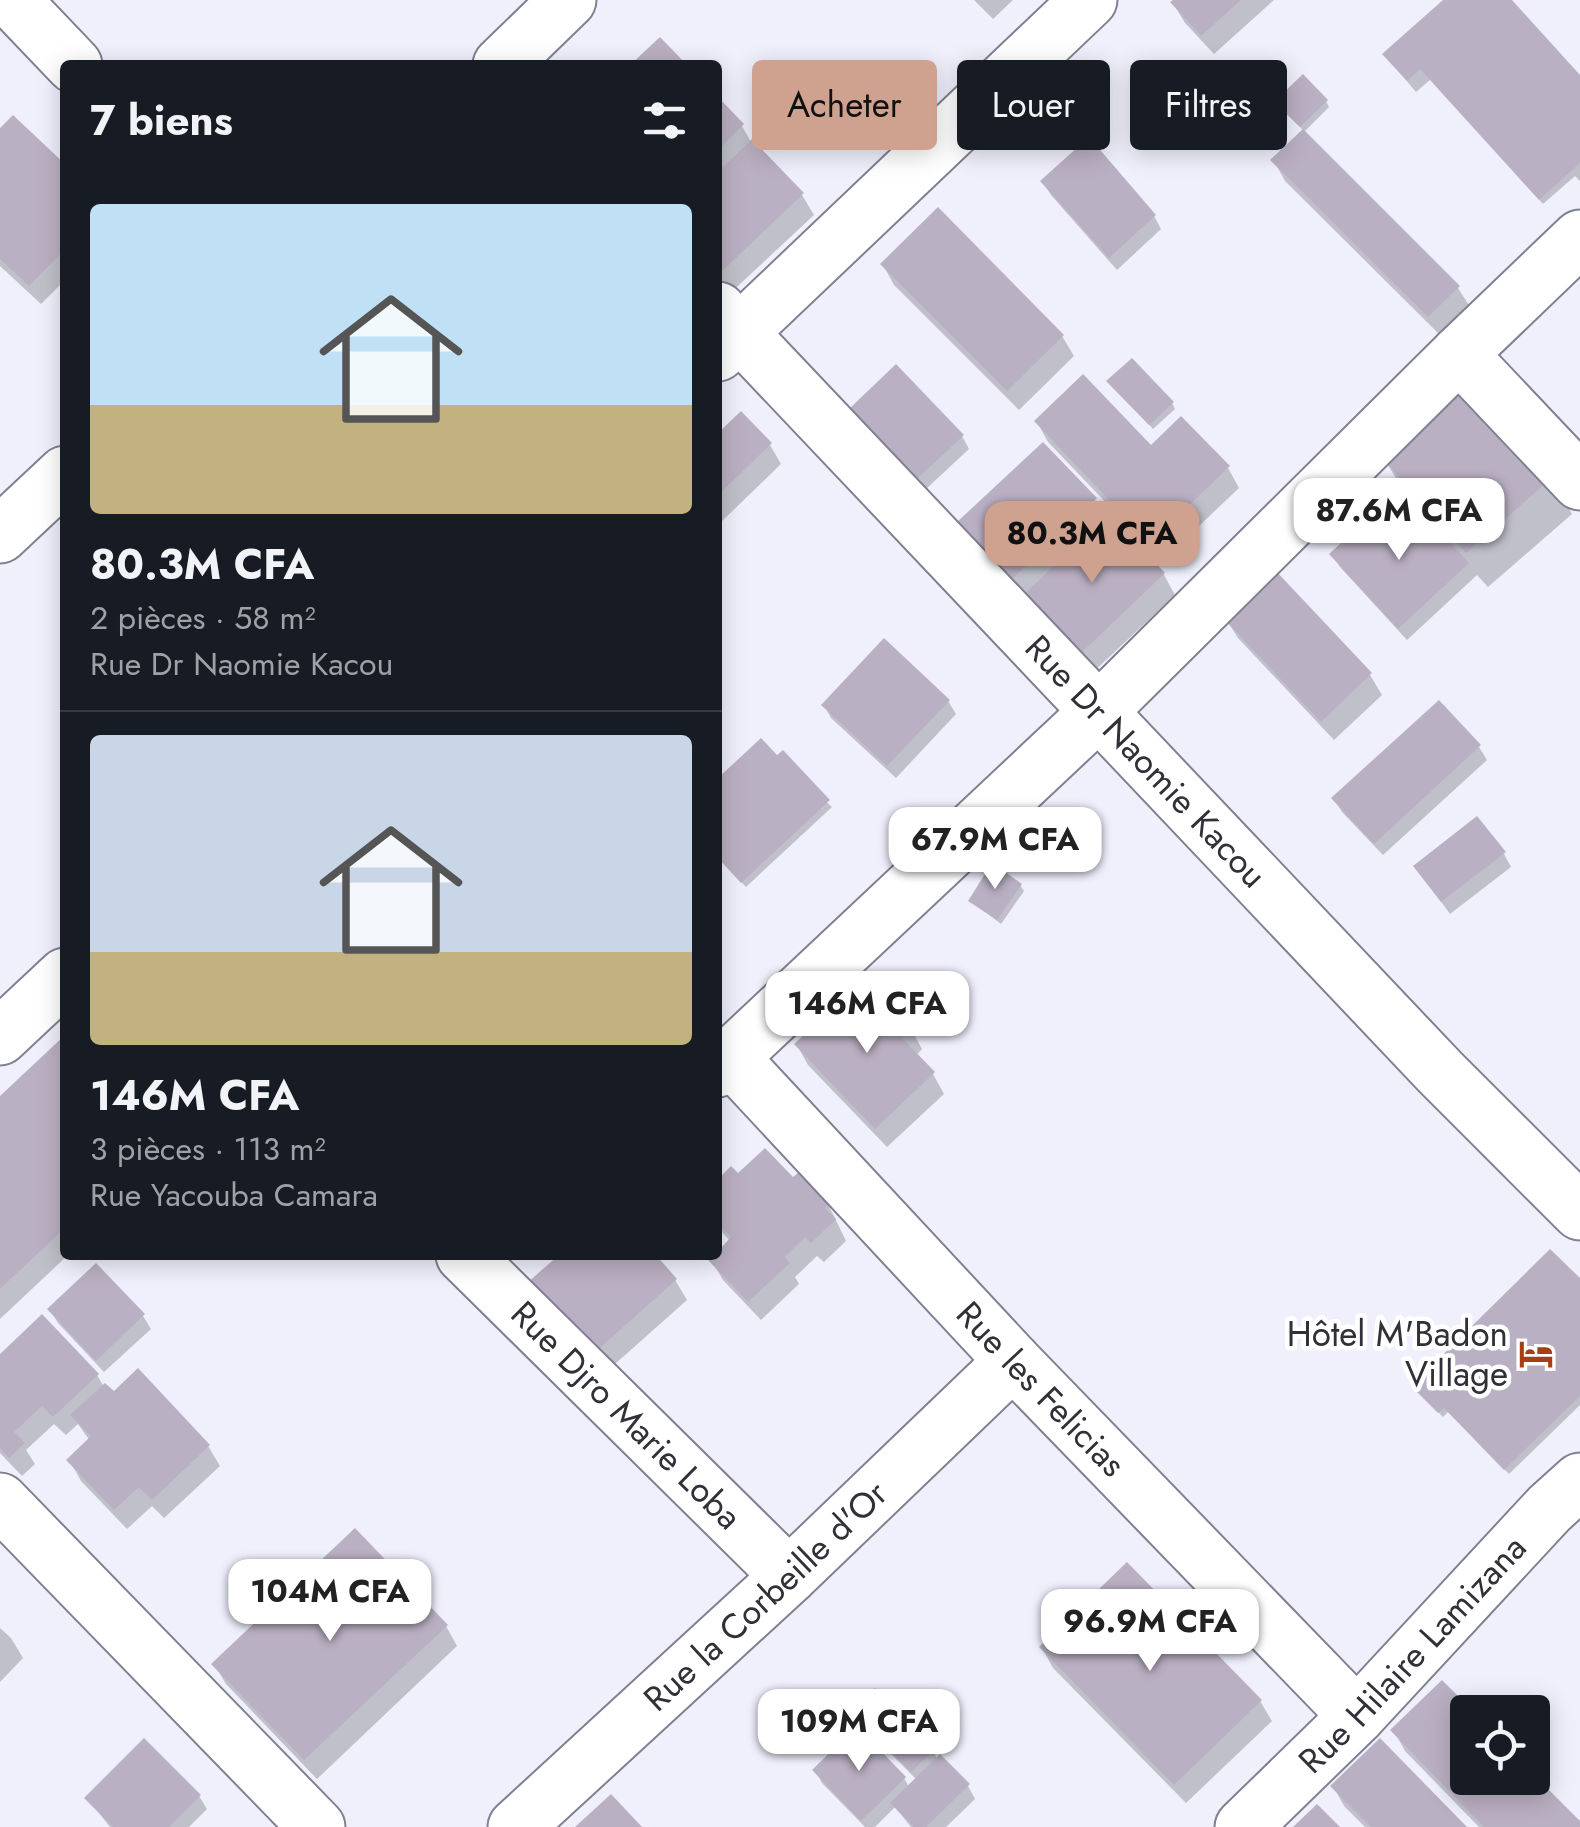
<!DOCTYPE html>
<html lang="fr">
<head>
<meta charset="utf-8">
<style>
	:root { --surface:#171b24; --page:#20242c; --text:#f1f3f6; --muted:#9ea1a6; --line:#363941; --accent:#cfa290 }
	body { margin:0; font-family:Jost,sans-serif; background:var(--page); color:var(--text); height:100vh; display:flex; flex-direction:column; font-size:38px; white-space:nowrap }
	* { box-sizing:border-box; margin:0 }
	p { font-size:32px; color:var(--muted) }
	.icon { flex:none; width:55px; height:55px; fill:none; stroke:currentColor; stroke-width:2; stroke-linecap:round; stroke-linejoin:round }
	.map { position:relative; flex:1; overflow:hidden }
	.panel { position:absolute; left:60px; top:60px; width:662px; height:1200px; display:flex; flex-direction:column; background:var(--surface); border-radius:10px; box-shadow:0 5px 25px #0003 }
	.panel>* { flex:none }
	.top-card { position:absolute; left:752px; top:60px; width:678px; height:90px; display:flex; gap:20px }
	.fabs { position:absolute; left:1450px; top:1695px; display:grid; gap:20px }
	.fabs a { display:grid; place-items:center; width:100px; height:100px; border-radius:10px; background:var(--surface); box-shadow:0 5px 25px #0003; font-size:50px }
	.price { position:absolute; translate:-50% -85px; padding:0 22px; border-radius:20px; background:#fff; color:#222; font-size:32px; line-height:65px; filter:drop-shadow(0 2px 5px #0008) }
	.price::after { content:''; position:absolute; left:50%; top:60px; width:30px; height:22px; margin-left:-15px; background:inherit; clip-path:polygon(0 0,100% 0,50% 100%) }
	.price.on { background:var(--accent); color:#111 }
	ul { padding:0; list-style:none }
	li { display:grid; align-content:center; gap:20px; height:530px; padding:0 30px }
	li+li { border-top:2px solid var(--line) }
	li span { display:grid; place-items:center; height:310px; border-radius:10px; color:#555 }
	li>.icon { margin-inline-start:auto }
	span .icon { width:180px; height:180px; fill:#fffc; stroke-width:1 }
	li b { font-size:42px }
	h2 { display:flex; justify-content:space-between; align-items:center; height:120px; padding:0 30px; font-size:42px }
	.pill { padding:0 35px; border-radius:10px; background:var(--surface); box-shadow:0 5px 25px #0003; font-size:35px; line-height:90px }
	.pill.on { background:var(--accent); color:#111 }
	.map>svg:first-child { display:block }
</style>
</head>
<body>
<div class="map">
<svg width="1580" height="1827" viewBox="0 0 1580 1827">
	<rect width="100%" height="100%" fill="#f0f0fd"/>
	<path fill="#0003" d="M 974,0 L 1013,0 L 993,19 Z
		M 1176,0 L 1274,0 L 1214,54 L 1185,23 L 1173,3 Z
		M 1447,0 L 1509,0 L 1580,78 L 1580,181 L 1575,176 L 1543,204 L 1431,79 L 1416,92 L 1385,55 Z
		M 718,100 L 742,126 L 751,142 L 802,195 L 814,215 L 725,298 L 718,290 Z
		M 1326,101 L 1329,107 L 1303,133 L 1458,288 L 1470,307 L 1441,336 L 1285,181 L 1274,161 L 1304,131 L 1281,108 Z
		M 0,132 L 65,167 L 65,280 L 41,304 L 0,266 Z
		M 1043,182 L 1154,216 L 1161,229 L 1117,270 L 1051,195 Z
		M 883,265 L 1062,336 L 1074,356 L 1019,410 L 894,285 Z
		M 1113,387 L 1172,403 L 1175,409 L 1153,429 Z
		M 741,414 L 770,445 L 781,464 L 718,525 L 718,437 Z
		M 860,422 L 962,436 L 969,449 L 925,490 Z
		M 1037,422 L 1228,468 L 1239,488 L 1162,561 L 1048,442 Z
		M 1384,458 L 1551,478 L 1572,514 L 1488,587 L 1477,575 L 1407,640 L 1340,567 L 1332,554 L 1393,533 L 1419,510 L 1405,494 Z
		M 1094,500 L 1106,520 L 1108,518 L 1164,575 L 1175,595 L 1089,676 L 972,543 L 960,523 Z
		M 1275,574 L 1370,675 L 1382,695 L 1334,740 L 1238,638 L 1226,619 Z
		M 948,701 L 956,714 L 896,778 L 831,718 L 824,705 Z
		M 761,741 L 832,807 L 746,887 L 718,857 L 718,781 Z
		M 1479,747 L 1487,760 L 1383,855 L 1342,812 L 1334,799 Z
		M 1504,854 L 1511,867 L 1450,914 L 1416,867 Z
		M 1020,885 L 1024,891 L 1001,924 L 971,901 Z
		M 828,1027 L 911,1029 L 922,1049 L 916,1056 L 933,1074 L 944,1094 L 887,1147 L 808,1065 L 797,1045 Z
		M 65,1038 L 65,1255 L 68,1255 L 0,1319 L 0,1099 Z
		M 731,1170 L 738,1177 L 828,1204 L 846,1241 L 824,1262 L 817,1256 L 795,1277 L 799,1284 L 761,1320 L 723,1280 L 711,1260 L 731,1242 L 718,1228 L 718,1183 Z
		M 563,1255 L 653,1255 L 675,1280 L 687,1300 L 606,1372 Z
		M 96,1266 L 143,1316 L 151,1329 L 104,1372 L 58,1323 L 50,1310 Z
		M 1580,1281 L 1580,1405 L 1509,1474 L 1448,1412 L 1443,1417 L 1418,1392 Z
		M 0,1357 L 97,1375 L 104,1387 L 208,1446 L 220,1466 L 164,1518 L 152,1506 L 127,1529 L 81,1481 L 70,1461 L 90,1441 L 78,1424 L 66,1435 L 54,1424 L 26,1450 L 35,1464 L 22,1476 L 0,1453 Z
		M 446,1626 L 457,1646 L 317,1779 L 226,1684 L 214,1664 Z
		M 0,1628 L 11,1638 L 23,1658 L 0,1682 Z
		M 1042,1648 L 1260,1701 L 1272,1721 L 1186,1803 L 1053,1668 Z
		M 1442,1684 L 1470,1712 L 1468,1712 L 1468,1778 L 1532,1778 L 1580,1827 L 1479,1827 L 1405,1751 L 1394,1731 Z
		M 854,1711 L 933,1751 L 938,1760 L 968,1786 L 975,1799 L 946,1827 L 911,1827 L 895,1807 L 875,1827 L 865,1827 L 822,1783 L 815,1770 L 904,1778 L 909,1787 L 917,1780 L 861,1724 Z
		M 1333,1786 L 1463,1827 L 1365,1827 L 1344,1806 Z
		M 199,1796 L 207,1809 L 189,1827 L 110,1827 L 87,1798 Z"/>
	<path fill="#bab0c3" d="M 1173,0 L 1241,0 L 1201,36 L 1170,2 Z
		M 1443,0 L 1512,0 L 1580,75 L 1580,163 L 1539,200 L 1420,69 L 1407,81 L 1382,54 Z
		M 660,37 L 687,65 L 630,65 Z
		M 1303,74 L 1328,100 L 1300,127 L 1274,102 Z
		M 718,97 L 744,124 L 718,150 Z
		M 13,115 L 65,164 L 65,249 L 29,286 L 0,259 L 0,128 Z
		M 1303,129 L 1460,286 L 1428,317 L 1270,160 Z
		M 1089,137 L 1156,215 L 1109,258 L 1040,181 Z
		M 752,139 L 804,193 L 718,275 L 718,172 Z
		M 938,207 L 1064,335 L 1007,391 L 880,264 Z
		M 1132,358 L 1174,402 L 1149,425 L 1106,381 Z
		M 896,364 L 964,435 L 917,479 L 849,409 Z
		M 1457,373 L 1553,477 L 1466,553 L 1381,457 Z
		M 1083,374 L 1151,445 L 1181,416 L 1230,466 L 1150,543 L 1034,421 Z
		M 741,411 L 772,443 L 718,495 L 718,433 Z
		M 1043,442 L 1097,498 L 1012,579 L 957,522 Z
		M 1372,507 L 1393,530 L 1417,507 L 1469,563 L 1398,629 L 1329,554 L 1352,533 L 1349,529 Z
		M 1109,514 L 1165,573 L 1076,658 L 1019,599 Z
		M 1275,570 L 1372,673 L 1321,722 L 1223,618 Z
		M 884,638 L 950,700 L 887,766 L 821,705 Z
		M 1439,700 L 1481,745 L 1374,844 L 1331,798 Z
		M 761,738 L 777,755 L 783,750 L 830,800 L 741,883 L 718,858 L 718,778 Z
		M 1477,816 L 1506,852 L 1441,902 L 1413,866 Z
		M 992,863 L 1022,884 L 997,920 L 968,901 Z
		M 871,984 L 913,1028 L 902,1038 L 935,1072 L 875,1129 L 794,1044 L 823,1018 L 828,1023 Z
		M 65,1035 L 65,1228 L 0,1289 L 0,1096 Z
		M 765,1148 L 793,1177 L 800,1171 L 830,1203 L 825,1208 L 836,1219 L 811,1243 L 805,1237 L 785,1257 L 790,1263 L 748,1302 L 708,1260 L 718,1255 L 718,1251 L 731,1237 L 718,1223 L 718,1179 L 731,1166 L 738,1173 Z
		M 1550,1249 L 1580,1278 L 1580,1396 L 1504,1470 L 1444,1408 L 1438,1413 L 1411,1386 Z
		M 559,1255 L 656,1255 L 677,1279 L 593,1354 L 528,1282 Z
		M 96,1263 L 145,1314 L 96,1361 L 47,1309 Z
		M 42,1314 L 99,1374 L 53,1417 L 42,1406 L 14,1432 L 25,1443 L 9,1458 L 0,1448 L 0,1354 Z
		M 138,1368 L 210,1445 L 152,1500 L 139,1487 L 114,1510 L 66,1460 L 91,1436 L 70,1415 L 105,1383 L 114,1391 Z
		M 355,1528 L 448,1625 L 304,1760 L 211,1664 Z
		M 1127,1562 L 1262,1700 L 1174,1785 L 1039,1647 Z
		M 1442,1680 L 1474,1712 L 1468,1712 L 1468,1778 L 1532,1778 L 1532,1773 L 1580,1821 L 1580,1827 L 1484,1827 L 1390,1730 Z
		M 875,1688 L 935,1749 L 911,1772 L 851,1711 Z
		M 857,1726 L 906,1777 L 861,1821 L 812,1770 Z
		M 144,1738 L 201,1795 L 169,1827 L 113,1827 L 84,1798 Z
		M 1380,1738 L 1467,1827 L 1371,1827 L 1330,1786 Z
		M 940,1754 L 970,1784 L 926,1827 L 914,1827 L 890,1803 Z
		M 611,1794 L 642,1827 L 575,1827 Z
		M 1317,1804 L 1340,1827 L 1293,1827 Z"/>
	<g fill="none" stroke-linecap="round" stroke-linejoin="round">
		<g stroke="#808093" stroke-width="59">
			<g id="minor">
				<path d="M 12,0 L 74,65"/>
				<path d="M 501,65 L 568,0"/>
				<path id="s1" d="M 718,310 L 1440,1072 L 1580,1212"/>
				<path d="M 718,353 L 1089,0"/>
				<path d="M 1459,354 L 1580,482"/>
				<path d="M 0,535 L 65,474"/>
				<path d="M 0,1037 L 65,976"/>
				<path id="s2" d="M 730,1057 L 1013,1361 L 1357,1716"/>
				<path d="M 718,1069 L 1097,713 L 1459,354 L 1580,238"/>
				<path id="s3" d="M 464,1255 L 789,1576"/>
				<path d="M 0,1501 L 317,1827"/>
				<path id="s4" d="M 516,1827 L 789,1576 L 1013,1361"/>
				<path id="s5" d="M 1243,1827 L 1357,1716 L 1549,1509 L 1580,1481"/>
			</g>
		</g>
		<use href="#minor" stroke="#fff" stroke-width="55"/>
	</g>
	<defs>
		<g id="hotel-bare" transform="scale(2.7)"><path d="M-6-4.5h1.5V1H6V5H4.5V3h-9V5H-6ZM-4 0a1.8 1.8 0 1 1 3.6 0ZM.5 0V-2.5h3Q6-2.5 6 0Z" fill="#a53f14" stroke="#fff" stroke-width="2.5" paint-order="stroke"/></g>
	</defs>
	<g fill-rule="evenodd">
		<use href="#hotel-bare" x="1536" y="1354"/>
	</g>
	<g text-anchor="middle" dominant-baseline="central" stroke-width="9" stroke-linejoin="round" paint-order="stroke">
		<g font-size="35" fill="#303038" stroke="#fff">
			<text stroke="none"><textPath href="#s1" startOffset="622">Rue Dr Naomie Kacou</textPath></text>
			<text stroke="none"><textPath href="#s2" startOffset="455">Rue les Felicias</textPath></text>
			<text stroke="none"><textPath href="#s3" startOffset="228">Rue Djro Marie Loba</textPath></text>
			<text stroke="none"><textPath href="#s4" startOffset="340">Rue la Corbeille d'Or</textPath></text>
			<text stroke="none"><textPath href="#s5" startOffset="242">Rue Hilaire Lamizana</textPath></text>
		</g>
		<g font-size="35" fill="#303038" stroke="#fff" text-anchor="end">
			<text x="1508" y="1334">Hôtel M'Badon<tspan x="1508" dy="40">Village</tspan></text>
		</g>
	</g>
</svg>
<div class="fabs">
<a><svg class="icon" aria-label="locate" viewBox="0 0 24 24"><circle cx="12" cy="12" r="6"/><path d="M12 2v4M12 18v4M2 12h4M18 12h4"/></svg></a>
</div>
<b class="price" style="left:1399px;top:563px">87.6M CFA</b>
<b class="price on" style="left:1092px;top:586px">80.3M CFA</b>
<b class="price" style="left:995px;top:892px">67.9M CFA</b>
<b class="price" style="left:867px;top:1056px">146M CFA</b>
<b class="price" style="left:330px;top:1644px">104M CFA</b>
<b class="price" style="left:1150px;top:1674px">96.9M CFA</b>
<b class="price" style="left:859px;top:1774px">109M CFA</b>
<div class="top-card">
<a class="pill on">Acheter</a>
<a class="pill">Louer</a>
<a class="pill">Filtres</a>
</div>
<section class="panel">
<h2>7 biens<svg class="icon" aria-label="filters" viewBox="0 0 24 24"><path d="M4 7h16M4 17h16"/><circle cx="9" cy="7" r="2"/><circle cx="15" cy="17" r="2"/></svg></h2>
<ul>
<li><span style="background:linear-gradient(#bfe0f5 65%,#c2b280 0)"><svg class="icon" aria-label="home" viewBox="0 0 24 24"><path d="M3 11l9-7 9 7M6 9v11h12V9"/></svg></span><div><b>80.3M CFA</b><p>2 pièces · 58 m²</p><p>Rue Dr Naomie Kacou</p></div></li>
<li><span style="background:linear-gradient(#c9d6e8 70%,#c2b280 0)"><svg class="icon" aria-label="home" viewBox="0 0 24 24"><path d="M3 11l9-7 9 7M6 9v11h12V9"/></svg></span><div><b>146M CFA</b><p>3 pièces · 113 m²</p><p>Rue Yacouba Camara</p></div></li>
</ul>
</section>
</div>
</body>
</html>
